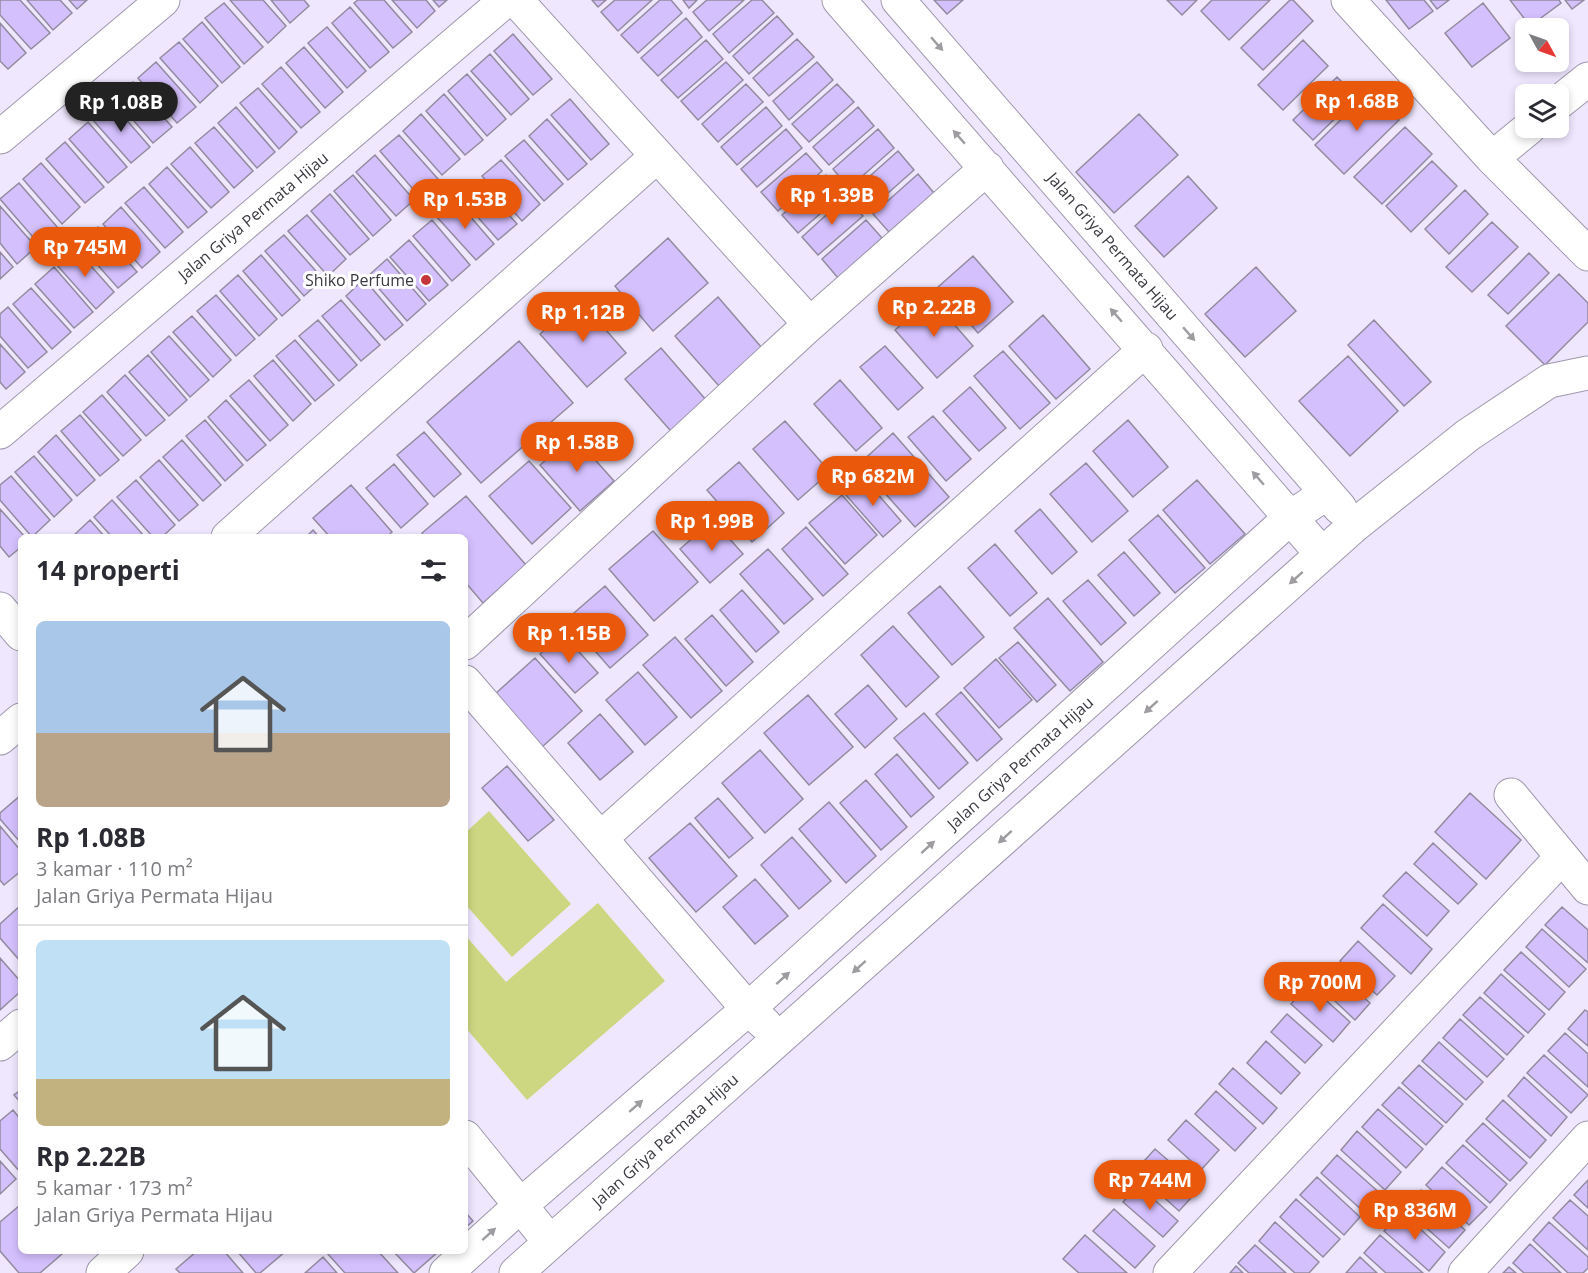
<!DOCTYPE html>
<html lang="id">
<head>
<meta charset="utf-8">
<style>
	:root { --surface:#fff; --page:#f2f2f3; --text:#2b2b33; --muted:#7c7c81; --line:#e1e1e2; --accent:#ea580c }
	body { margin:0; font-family:"Open Sans",sans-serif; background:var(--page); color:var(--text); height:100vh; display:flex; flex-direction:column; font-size:22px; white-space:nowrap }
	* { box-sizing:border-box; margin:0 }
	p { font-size:20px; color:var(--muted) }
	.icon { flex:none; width:33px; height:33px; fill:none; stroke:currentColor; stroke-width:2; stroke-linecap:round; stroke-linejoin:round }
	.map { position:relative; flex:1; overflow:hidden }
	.side { position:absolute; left:18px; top:534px; width:450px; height:720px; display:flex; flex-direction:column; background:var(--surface); border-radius:9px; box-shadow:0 3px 9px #0003 }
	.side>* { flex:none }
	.needle { width:39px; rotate:130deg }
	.fabs { position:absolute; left:1515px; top:18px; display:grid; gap:12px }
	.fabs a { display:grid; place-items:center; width:54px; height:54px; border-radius:9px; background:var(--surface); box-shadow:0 3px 9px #0003; font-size:30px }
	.price { position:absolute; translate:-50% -51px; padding:0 14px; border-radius:21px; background:var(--accent); color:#fff; font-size:20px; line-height:39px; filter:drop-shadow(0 2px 3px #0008) }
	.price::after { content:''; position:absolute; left:50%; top:36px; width:18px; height:14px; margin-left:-9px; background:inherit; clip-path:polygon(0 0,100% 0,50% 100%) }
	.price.on { background:#222; color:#fff }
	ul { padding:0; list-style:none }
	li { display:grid; align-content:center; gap:12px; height:318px; padding:0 18px }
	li+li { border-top:2px solid var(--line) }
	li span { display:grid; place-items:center; height:186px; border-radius:9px; color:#555 }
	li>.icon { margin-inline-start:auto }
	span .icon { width:108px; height:108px; fill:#fffc; stroke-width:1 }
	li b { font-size:26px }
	h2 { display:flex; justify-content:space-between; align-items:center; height:72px; padding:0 18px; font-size:26px }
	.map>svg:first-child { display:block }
</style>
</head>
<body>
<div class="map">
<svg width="1588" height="1273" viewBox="0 0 1588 1273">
	<rect width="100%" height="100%" fill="#efe7fe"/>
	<path fill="#cdd782" d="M 489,811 L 571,904 L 512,957 L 465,904 L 465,833 Z
		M 598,903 L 665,981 L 527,1100 L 465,1027 L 465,935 L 506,982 Z"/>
	<path fill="#d5c0fe" stroke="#928ba0" stroke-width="1.5" d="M 0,0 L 20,0 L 50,33 L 31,49 L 0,15 Z
		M 27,0 L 60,0 L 72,13 L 53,30 Z
		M 69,0 L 87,0 L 77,9 Z
		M 230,0 L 263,0 L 286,26 L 268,43 Z
		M 271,0 L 304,0 L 309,6 L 290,23 Z
		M 358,0 L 384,0 L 412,32 L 393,48 L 354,3 Z
		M 392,0 L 426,0 L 435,11 L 417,28 Z
		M 433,0 L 447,0 L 439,7 Z
		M 592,0 L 606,0 L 598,7 Z
		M 615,0 L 652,0 L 618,31 L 601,12 Z
		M 660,0 L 671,0 L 682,13 L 638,53 L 621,35 Z
		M 683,0 L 697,0 L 689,8 Z
		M 707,0 L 744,0 L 709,31 L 693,12 Z
		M 752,0 L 762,0 L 774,13 L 729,53 L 713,34 Z
		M 934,0 L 963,0 L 947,14 Z
		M 1167,0 L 1197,0 L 1182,15 Z
		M 1212,0 L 1270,0 L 1229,40 L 1201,11 Z
		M 1290,0 L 1293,0 L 1313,21 L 1263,70 L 1241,48 Z
		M 1386,0 L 1424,0 L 1433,11 L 1409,29 Z
		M 1430,0 L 1449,0 L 1437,9 Z
		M 1510,0 L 1559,0 L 1561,3 L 1530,26 Z
		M 1565,0 L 1584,0 L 1572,9 Z
		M 224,3 L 263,47 L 244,64 L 205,18 Z
		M 1483,3 L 1510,38 L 1472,67 L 1445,33 Z
		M 350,7 L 389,52 L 370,68 L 332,23 Z
		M 777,16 L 793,34 L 749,74 L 733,56 Z
		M 686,18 L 702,37 L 658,76 L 641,58 Z
		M 202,22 L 240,67 L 222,83 L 183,39 Z
		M 0,23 L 26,53 L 8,69 L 0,61 Z
		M 327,27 L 366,71 L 347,88 L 308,43 Z
		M 513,34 L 552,79 L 533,95 L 494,51 Z
		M 797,39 L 814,57 L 769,96 L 753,78 Z
		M 706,40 L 723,59 L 678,98 L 661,80 Z
		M 1303,40 L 1328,66 L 1283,110 L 1258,85 Z
		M 179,42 L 218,86 L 200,103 L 160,58 Z
		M 304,47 L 343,92 L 325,108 L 286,63 Z
		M 490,54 L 529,99 L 511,115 L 471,71 Z
		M 156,62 L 196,107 L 177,123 L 138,78 Z
		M 726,62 L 743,80 L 698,120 L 681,101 Z
		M 817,62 L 833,80 L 789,120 L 773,101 Z
		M 281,67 L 320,112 L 301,128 L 262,84 Z
		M 467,74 L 506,119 L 487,136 L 448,91 Z
		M 1337,77 L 1357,97 L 1313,140 L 1293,120 Z
		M 133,82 L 172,127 L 153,143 L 115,99 Z
		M 746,84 L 763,102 L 718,142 L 702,124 Z
		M 837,84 L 854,102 L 809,142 L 792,124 Z
		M 258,88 L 297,132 L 279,149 L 240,103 Z
		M 1370,91 L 1399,120 L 1344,174 L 1315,145 Z
		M 444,94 L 483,140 L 465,155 L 426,111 Z
		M 570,99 L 609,144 L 591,160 L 551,115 Z
		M 111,102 L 150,147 L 131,163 L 92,119 Z
		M 236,107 L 275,152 L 257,168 L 218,123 Z
		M 766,107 L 782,126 L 737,165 L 721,147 Z
		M 858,107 L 874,126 L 829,165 L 813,147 Z
		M 421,114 L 460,159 L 442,175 L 403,131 Z
		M 1139,114 L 1178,155 L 1114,213 L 1076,172 Z
		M 547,119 L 587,164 L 568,180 L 529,136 Z
		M 88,122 L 127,167 L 108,183 L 69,139 Z
		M 214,127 L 253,171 L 234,188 L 195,143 Z
		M 1405,127 L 1432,154 L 1382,204 L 1354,177 Z
		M 786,129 L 802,148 L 757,187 L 741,169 Z
		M 878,129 L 894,148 L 849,188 L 833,169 Z
		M 399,135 L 438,179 L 419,196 L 380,151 Z
		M 524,140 L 563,184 L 544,201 L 505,156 Z
		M 65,142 L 104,187 L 85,203 L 46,159 Z
		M 190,147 L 229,192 L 211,208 L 171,164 Z
		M 898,151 L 914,170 L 869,210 L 853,191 Z
		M 806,153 L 822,171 L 778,211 L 761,192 Z
		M 375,155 L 414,200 L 396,216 L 356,172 Z
		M 501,160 L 540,204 L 522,221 L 482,176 Z
		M 1432,161 L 1457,186 L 1411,232 L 1386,206 Z
		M 41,163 L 80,207 L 62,224 L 23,179 Z
		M 167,167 L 207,212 L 188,228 L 149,184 Z
		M 918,174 L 934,193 L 889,232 L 873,214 Z
		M 353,175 L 391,220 L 373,236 L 334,191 Z
		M 826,175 L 843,194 L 798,233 L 782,215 Z
		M 1188,176 L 1217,208 L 1164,257 L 1135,226 Z
		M 478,180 L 517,224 L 498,240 L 459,196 Z
		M 19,183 L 58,228 L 39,244 L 0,199 Z
		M 144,187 L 183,232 L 165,248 L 125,203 Z
		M 1465,190 L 1488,214 L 1449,254 L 1425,229 Z
		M 330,194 L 369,239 L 350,255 L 311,211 Z
		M 846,197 L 863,216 L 818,255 L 802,237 Z
		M 455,199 L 494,244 L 476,260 L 436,216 Z
		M 0,206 L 36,247 L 17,264 L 0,243 Z
		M 121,207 L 160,252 L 142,268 L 103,224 Z
		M 307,215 L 346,259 L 328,276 L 288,231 Z
		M 432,220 L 470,265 L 452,281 L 413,236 Z
		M 866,220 L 882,238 L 838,278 L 822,259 Z
		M 1492,222 L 1518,247 L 1472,292 L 1446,267 Z
		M 98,227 L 137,272 L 118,288 L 79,244 Z
		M 284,235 L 323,279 L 304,296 L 265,251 Z
		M 668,238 L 708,283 L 653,331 L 615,286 Z
		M 409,240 L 448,285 L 429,301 L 390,257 Z
		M 75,248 L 114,292 L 96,309 L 56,264 Z
		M 0,252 L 13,267 L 0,279 Z
		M 1529,253 L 1549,273 L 1508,314 L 1488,295 Z
		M 261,255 L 300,300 L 282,316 L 243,271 Z
		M 973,256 L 1013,302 L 978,333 L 938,287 Z
		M 387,259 L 426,304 L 407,321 L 368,276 Z
		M 54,267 L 93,312 L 74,328 L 35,284 Z
		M 1256,267 L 1296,311 L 1245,357 L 1205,314 Z
		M 1559,274 L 1588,303 L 1588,322 L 1545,365 L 1506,326 Z
		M 238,275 L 277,319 L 259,336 L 220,291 Z
		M 364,279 L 403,325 L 385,340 L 346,296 Z
		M 31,288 L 71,332 L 52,349 L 13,304 Z
		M 216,295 L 255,339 L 236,356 L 197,311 Z
		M 718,297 L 762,348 L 719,386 L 675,336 Z
		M 931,298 L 973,346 L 937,378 L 895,330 Z
		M 579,299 L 626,353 L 587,387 L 540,334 Z
		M 341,300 L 380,345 L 361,361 L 322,316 Z
		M 8,307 L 47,352 L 28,368 L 0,336 L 0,314 Z
		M 1043,315 L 1090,369 L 1056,399 L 1009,346 Z
		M 192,316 L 231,360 L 213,377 L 173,332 Z
		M 318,320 L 357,365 L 339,381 L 299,336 Z
		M 1374,320 L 1431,382 L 1404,406 L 1348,345 Z
		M 169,336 L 209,380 L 190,397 L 151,352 Z
		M 295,340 L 334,385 L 315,401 L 276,356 Z
		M 519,341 L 573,403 L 481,483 L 427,422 Z
		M 0,344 L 25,372 L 6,389 L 0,382 Z
		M 885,346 L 923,388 L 898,410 L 860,367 Z
		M 661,348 L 713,408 L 677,438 L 625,379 Z
		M 1003,351 L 1050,403 L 1020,429 L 974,376 Z
		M 148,355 L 187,400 L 169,416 L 129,372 Z
		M 1348,356 L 1398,411 L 1350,456 L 1299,401 Z
		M 273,360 L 311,404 L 293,421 L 254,376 Z
		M 125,375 L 165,420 L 146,436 L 107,392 Z
		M 249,380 L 288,425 L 270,441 L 230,396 Z
		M 840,380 L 882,428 L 856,451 L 814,404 Z
		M 970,387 L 1006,428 L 979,451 L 943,411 Z
		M 102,395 L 141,440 L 123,456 L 83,412 Z
		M 226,400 L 266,445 L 247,461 L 208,417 Z
		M 80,415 L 119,460 L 100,476 L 61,431 Z
		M 933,416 L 971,459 L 946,481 L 908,437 Z
		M 205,420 L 243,465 L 225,481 L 186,436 Z
		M 1128,420 L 1168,467 L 1133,497 L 1093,451 Z
		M 785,421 L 830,472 L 798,500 L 753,449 Z
		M 424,432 L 461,474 L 434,497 L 397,455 Z
		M 893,433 L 949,497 L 915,527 L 859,464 Z
		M 56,435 L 95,480 L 77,496 L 38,452 Z
		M 574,436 L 614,481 L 580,511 L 540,465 Z
		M 182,440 L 221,485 L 203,501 L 163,457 Z
		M 34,456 L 72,500 L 54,517 L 15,472 Z
		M 159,460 L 198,505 L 179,521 L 140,477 Z
		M 529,461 L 571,508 L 532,544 L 489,496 Z
		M 739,462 L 784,513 L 752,542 L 707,490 Z
		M 1086,463 L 1128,511 L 1092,542 L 1050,494 Z
		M 394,464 L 428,504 L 401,528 L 366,488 Z
		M 11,476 L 50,520 L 32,537 L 0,500 L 0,485 Z
		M 863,477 L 901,521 L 883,537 L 845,494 Z
		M 136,480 L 175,525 L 162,537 L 153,537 L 117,497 Z
		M 1197,480 L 1245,534 L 1210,564 L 1163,510 Z
		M 351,485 L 392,532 L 387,537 L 330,537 L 313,518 Z
		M 842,495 L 877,535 L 845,564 L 809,523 Z
		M 466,496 L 526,565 L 483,603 L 465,582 L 465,537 L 425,537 L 422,533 Z
		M 112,500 L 145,537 L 112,537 L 94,517 Z
		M 0,509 L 25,537 L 21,537 L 21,547 L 9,557 L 0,546 Z
		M 1040,509 L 1077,552 L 1052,574 L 1015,531 Z
		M 1158,515 L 1205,568 L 1175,593 L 1129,540 Z
		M 90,520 L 105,537 L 72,537 Z
		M 713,520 L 743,554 L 710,583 L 680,549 Z
		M 806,527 L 848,574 L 823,596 L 782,549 Z
		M 313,530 L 319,537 L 306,537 Z
		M 653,531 L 698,582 L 654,621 L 609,569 Z
		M 995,544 L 1037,593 L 1010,616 L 968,568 Z
		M 768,549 L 813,599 L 784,624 L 740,574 Z
		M 1124,552 L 1160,593 L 1134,616 L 1098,575 Z
		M 1088,580 L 1126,623 L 1101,645 L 1063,601 Z
		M 605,586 L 648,635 L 610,668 L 567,619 Z
		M 940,586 L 984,637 L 952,665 L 908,613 Z
		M 742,590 L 779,632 L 756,652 L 720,610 Z
		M 1048,598 L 1103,662 L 1070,691 L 1014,628 Z
		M 712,615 L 753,662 L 726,686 L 685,639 Z
		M 893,626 L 939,677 L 906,707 L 861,655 Z
		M 563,634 L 598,673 L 575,693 L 540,654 Z
		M 675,637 L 722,691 L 691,718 L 643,665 Z
		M 1018,642 L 1056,685 L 1037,702 L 999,658 Z
		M 535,658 L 582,711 L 542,747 L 495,694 Z
		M 996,659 L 1032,700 L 999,728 L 964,688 Z
		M 638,672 L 677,717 L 645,745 L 606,700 Z
		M 868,685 L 897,719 L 865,748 L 835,714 Z
		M 961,692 L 1002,739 L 977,761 L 936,714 Z
		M 808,695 L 853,747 L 809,785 L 764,733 Z
		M 924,713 L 968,763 L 939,789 L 894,738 Z
		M 600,714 L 633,752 L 600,780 L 568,743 Z
		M 760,750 L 803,799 L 765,833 L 722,783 Z
		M 897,754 L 934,797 L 911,817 L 875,774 Z
		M 507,766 L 554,820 L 528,841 L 482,788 Z
		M 866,780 L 907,827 L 881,850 L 840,803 Z
		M 1470,793 L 1521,840 L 1486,879 L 1435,832 Z
		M 21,795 L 21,843 L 0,819 L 0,813 Z
		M 718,798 L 753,838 L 729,858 L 695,818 Z
		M 829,802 L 876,856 L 846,883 L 799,829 Z
		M 690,823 L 737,876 L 696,912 L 649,858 Z
		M 0,826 L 21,851 L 21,871 L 4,885 L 0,880 Z
		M 792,837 L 831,881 L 799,909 L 761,865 Z
		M 1433,843 L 1477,884 L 1458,904 L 1414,864 Z
		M 1406,872 L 1449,911 L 1427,936 L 1383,896 Z
		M 755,879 L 788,916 L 755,944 L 723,907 Z
		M 1383,904 L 1432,949 L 1411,974 L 1361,928 Z
		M 21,905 L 21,962 L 0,938 L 0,924 Z
		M 1562,907 L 1588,930 L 1588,963 L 1545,925 Z
		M 1542,929 L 1586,969 L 1569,987 L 1526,947 Z
		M 1358,941 L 1395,976 L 1377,995 L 1340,961 Z
		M 1521,952 L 1565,992 L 1549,1010 L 1504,970 Z
		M 0,958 L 21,982 L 21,991 L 0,1010 Z
		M 1329,966 L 1370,1003 L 1355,1020 L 1315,982 Z
		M 1501,974 L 1545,1014 L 1528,1033 L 1484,993 Z
		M 1308,984 L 1350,1022 L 1333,1042 L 1291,1004 Z
		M 1480,997 L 1524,1036 L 1507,1055 L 1463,1015 Z
		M 1585,1010 L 1588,1012 L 1588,1046 L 1568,1029 Z
		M 1287,1014 L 1322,1045 L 1305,1063 L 1271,1032 Z
		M 1460,1019 L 1504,1059 L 1487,1077 L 1443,1038 Z
		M 1565,1033 L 1588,1054 L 1588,1087 L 1548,1051 Z
		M 1266,1041 L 1300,1073 L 1281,1094 L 1247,1063 Z
		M 1439,1042 L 1483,1082 L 1466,1100 L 1422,1061 Z
		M 1544,1055 L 1588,1095 L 1571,1113 L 1527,1073 Z
		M 1419,1065 L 1463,1104 L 1446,1123 L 1402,1083 Z
		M 1233,1068 L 1277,1108 L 1263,1124 L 1219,1084 Z
		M 1524,1077 L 1567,1117 L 1551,1136 L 1508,1096 Z
		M 1399,1087 L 1443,1126 L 1426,1145 L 1382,1105 Z
		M 21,1090 L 21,1103 L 14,1095 Z
		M 1216,1091 L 1256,1128 L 1235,1151 L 1195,1114 Z
		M 1503,1100 L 1546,1140 L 1530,1158 L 1486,1119 Z
		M 1378,1109 L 1423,1149 L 1406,1168 L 1362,1127 Z
		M 13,1110 L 21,1120 L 21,1173 L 0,1149 L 0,1121 Z
		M 1186,1120 L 1219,1150 L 1201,1170 L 1168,1140 Z
		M 1483,1123 L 1527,1163 L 1510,1181 L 1466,1141 Z
		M 1357,1131 L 1401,1172 L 1385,1190 L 1341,1150 Z
		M 1463,1145 L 1507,1184 L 1490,1203 L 1446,1163 Z
		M 1155,1149 L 1200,1188 L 1179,1211 L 1135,1171 Z
		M 1337,1155 L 1382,1195 L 1365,1213 L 1321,1173 Z
		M 0,1161 L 16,1179 L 0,1194 Z
		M 1442,1167 L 1487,1207 L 1469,1225 L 1426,1185 Z
		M 1317,1177 L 1360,1217 L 1344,1235 L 1300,1195 Z
		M 1588,1180 L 1588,1208 L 1574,1195 Z
		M 1138,1185 L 1178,1221 L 1163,1237 L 1123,1202 Z
		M 1421,1190 L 1465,1230 L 1449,1248 L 1405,1209 Z
		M 1296,1199 L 1340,1239 L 1323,1257 L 1280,1217 Z
		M 1570,1200 L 1588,1216 L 1588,1250 L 1553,1218 Z
		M 19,1206 L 21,1208 L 21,1251 L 59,1251 L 62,1254 L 40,1273 L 19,1273 L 0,1251 L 0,1222 Z
		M 1114,1209 L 1155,1246 L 1135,1268 L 1093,1231 Z
		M 465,1212 L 473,1221 L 465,1228 Z
		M 1402,1212 L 1445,1252 L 1429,1271 L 1384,1231 Z
		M 1275,1222 L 1319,1262 L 1309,1273 L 1295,1273 L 1259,1241 Z
		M 1549,1222 L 1588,1257 L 1588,1268 L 1583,1273 L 1568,1273 L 1533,1240 Z
		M 1085,1235 L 1127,1273 L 1079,1273 L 1063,1259 Z
		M 1380,1235 L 1423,1273 L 1386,1273 L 1364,1253 Z
		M 1530,1244 L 1561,1273 L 1524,1273 L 1513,1263 Z
		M 1255,1245 L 1286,1273 L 1249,1273 L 1238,1263 Z
		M 197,1251 L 224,1251 L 243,1273 L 180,1273 L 176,1269 Z
		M 237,1251 L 286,1251 L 260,1273 L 256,1273 Z
		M 329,1251 L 378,1251 L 398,1273 L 345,1273 L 327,1253 Z
		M 393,1251 L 439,1251 L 414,1273 Z
		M 323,1257 L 337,1273 L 305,1273 Z
		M 1360,1257 L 1377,1273 L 1346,1273 Z
		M 1236,1266 L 1243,1273 L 1230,1273 Z
		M 1509,1267 L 1516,1273 L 1503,1273 Z"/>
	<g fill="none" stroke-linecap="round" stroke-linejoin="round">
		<g stroke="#9f98ad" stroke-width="35">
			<path id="minor" d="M 516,0 L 810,324
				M 839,0 L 1322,554
				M 898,0 L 1340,508
				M 1348,0 L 1492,158 L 1588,254
				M 1558,103 L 1588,79
				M 0,137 L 163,0
				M 1492,158 L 1529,128
				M 0,432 L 506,0
				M 228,537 L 657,156
				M 0,609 L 21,634
				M 465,643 L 810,324 L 987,168
				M 465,682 L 748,1009 L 765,1024
				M 0,738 L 21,720
				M 1511,795 L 1588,888
				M 601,838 L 1146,349
				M 0,1044 L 21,1026
				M 465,1137 L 550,1242
				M 103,1273 L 127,1251
				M 446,1273 L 521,1205 L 748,1009 L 1291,517 L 1327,493
				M 516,1273 L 1355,525 L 1468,435 L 1549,381 L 1588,373
				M 1170,1273 L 1562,857
				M 1465,1273 L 1588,1138"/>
		</g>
		<use href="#minor" stroke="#fff" stroke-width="33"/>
	</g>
	<defs><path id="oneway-solid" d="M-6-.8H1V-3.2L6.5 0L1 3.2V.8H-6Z" transform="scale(1.5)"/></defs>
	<g fill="#9e9ca0">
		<use href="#oneway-solid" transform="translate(937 44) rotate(49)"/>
		<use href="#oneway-solid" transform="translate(959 137) rotate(-131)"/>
		<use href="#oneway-solid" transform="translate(1116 315) rotate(-131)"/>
		<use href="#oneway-solid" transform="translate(1189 334) rotate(49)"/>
		<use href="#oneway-solid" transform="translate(1258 478) rotate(-131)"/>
		<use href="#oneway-solid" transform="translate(1296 578) rotate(138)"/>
		<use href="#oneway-solid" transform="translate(1151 707) rotate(138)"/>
		<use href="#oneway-solid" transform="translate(1005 837) rotate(138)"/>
		<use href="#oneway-solid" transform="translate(928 847) rotate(-42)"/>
		<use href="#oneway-solid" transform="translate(859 967) rotate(138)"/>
		<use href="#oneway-solid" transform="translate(783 978) rotate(-42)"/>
		<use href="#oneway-solid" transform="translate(636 1106) rotate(-41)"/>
		<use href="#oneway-solid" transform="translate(489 1234) rotate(-42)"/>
	</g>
	<circle fill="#c5363c" stroke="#fff" stroke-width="2" cx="426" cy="280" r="6"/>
	<g text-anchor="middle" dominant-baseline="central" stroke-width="6" stroke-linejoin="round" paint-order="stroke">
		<g font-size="16" fill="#3c3942" stroke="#fff">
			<text transform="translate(253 216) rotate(-40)">Jalan Griya Permata Hijau</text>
			<text transform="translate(1113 246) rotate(49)">Jalan Griya Permata Hijau</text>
			<text transform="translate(1020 763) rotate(-42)">Jalan Griya Permata Hijau</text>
			<text transform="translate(665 1140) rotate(-42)">Jalan Griya Permata Hijau</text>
		</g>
		<g font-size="16" fill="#3c3942" stroke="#fff" text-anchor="end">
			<text x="414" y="280">Shiko Perfume</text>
		</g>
	</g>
</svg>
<div class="fabs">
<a><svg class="needle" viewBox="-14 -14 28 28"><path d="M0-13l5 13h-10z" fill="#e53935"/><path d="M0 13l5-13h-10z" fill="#7c7c81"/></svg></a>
<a><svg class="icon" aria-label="layers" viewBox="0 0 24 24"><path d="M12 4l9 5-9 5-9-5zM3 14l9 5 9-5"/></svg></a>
</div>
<b class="price" style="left:1357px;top:132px">Rp 1.68B</b>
<b class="price on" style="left:121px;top:133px">Rp 1.08B</b>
<b class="price" style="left:832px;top:226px">Rp 1.39B</b>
<b class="price" style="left:465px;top:230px">Rp 1.53B</b>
<b class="price" style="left:85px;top:278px">Rp 745M</b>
<b class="price" style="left:934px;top:338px">Rp 2.22B</b>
<b class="price" style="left:583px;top:343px">Rp 1.12B</b>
<b class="price" style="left:577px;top:473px">Rp 1.58B</b>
<b class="price" style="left:873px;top:507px">Rp 682M</b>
<b class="price" style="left:712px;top:552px">Rp 1.99B</b>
<b class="price" style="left:569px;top:664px">Rp 1.15B</b>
<b class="price" style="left:1320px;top:1013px">Rp 700M</b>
<b class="price" style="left:1150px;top:1211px">Rp 744M</b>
<b class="price" style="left:1415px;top:1241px">Rp 836M</b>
<section class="side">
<h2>14 properti<svg class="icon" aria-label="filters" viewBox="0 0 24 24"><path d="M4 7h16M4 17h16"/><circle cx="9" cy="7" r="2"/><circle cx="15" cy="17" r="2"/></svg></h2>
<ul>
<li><span style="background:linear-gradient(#a9c7e8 60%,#b9a48a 0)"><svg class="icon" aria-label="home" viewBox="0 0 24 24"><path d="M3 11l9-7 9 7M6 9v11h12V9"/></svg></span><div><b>Rp 1.08B</b><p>3 kamar · 110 m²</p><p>Jalan Griya Permata Hijau</p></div></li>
<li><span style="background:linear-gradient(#bfe0f5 75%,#c2b280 0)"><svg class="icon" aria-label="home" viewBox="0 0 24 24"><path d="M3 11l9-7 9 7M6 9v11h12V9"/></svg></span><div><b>Rp 2.22B</b><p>5 kamar · 173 m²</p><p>Jalan Griya Permata Hijau</p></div></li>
</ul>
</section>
</div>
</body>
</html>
